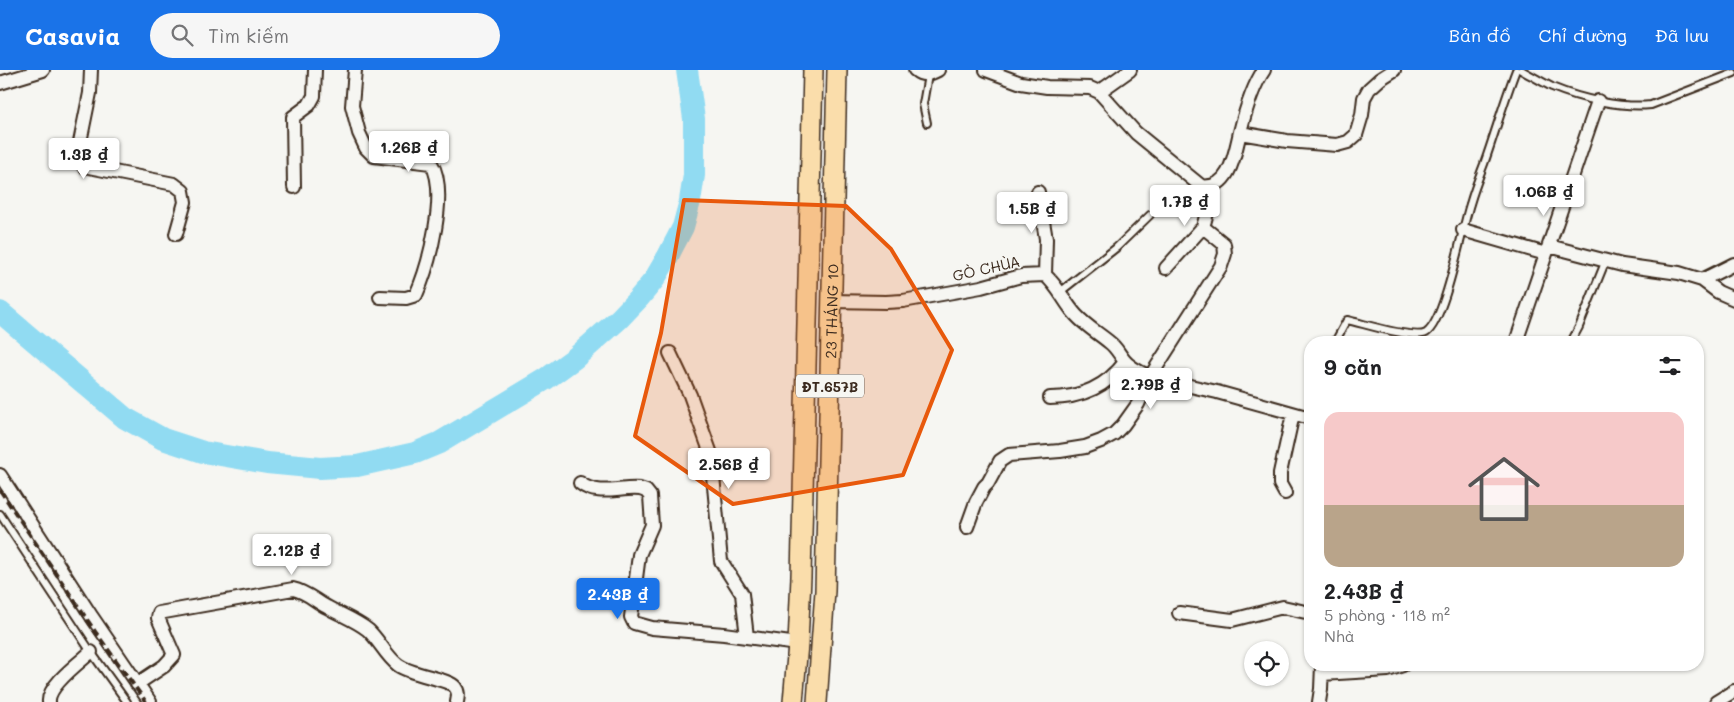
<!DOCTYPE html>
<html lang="vi">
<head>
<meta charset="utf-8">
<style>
	:root { --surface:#fff; --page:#f6f6f6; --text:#202124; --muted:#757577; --accent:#1a73e8 }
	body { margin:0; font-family:Mali,sans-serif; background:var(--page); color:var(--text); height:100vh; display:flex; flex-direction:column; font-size:19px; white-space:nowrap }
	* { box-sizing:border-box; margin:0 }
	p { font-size:16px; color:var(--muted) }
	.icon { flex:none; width:28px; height:28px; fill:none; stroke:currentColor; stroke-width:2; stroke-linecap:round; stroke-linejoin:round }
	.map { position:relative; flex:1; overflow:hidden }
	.sheet { position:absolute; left:1304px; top:266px; width:400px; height:335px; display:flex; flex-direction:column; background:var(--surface); border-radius:20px; box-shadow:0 1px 4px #0004 }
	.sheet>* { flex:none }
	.tools { position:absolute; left:1244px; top:571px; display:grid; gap:10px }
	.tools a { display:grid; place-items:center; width:45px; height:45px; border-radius:50%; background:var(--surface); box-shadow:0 1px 4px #0004; font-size:25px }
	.price { position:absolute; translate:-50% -42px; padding:0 11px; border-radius:5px; background:#fff; color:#222; font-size:16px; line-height:32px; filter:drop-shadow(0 1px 2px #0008) }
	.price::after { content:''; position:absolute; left:50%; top:30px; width:15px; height:11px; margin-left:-8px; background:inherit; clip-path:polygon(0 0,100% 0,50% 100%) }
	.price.active { background:var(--accent); color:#fff }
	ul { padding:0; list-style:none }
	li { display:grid; align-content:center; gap:10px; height:265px; padding:0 20px }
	li span { display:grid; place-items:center; height:155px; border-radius:15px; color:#555 }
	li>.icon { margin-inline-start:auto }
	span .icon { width:90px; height:90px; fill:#fffc; stroke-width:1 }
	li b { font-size:21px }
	h2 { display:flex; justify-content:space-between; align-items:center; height:60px; padding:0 20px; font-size:21px }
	header { display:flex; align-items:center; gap:30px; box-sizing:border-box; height:70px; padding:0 25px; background:var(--accent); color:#fff }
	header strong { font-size:24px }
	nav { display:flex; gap:28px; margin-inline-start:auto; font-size:18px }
	.search { width:350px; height:45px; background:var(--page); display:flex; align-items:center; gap:12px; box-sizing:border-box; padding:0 18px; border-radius:28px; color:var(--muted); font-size:19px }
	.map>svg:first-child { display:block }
</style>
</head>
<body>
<header>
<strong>Casavia</strong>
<div class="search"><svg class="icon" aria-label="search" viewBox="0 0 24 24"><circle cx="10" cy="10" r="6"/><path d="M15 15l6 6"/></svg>Tìm kiếm</div>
<nav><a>Bản đồ</a><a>Chỉ đường</a><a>Đã lưu</a></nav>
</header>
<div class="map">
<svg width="1734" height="632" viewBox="0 0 1734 632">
	<rect width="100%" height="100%" fill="#f6f6f2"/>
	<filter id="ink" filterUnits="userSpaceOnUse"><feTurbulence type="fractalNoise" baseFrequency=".02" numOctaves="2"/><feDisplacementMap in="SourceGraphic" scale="10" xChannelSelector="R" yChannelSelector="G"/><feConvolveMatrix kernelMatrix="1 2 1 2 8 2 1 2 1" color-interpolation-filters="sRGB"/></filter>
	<g filter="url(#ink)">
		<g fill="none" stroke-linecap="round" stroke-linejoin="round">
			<path stroke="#91dbf2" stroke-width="22" d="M 0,242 L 125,348 L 163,369 L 203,382 L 267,393 L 320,398 L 357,396 L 415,383 L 439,373 L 546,309 L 575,288 L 619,249 L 639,228 L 654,210 L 668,186 L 683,157 L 690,131 L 694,105 L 694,49 L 687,0"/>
			<g stroke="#3b2a1e" stroke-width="10">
				<path id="lane" d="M 1521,0 C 1532,6 1542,12 1552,17 C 1581,29 1620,38 1651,35 L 1734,3
					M 927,53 L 923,34 L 928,5
					M 1060,222 L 1116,178 L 1150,145
					M 1335,272 L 1347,250 C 1362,253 1414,270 1426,263 C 1445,251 1462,158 1470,134 C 1474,120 1479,107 1484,94 C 1495,63 1504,31 1516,0
					M 1571,272 L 1579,257 L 1606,190
					M 0,444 L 91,582 L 127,632"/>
			</g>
			<g stroke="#3b2a1e" stroke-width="16">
				<path id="street" d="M 91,0 L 90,23 L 77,87 L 84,96 L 174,114 L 183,121 L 185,132 L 176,164
					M 355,0 L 352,36 L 359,63 L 366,78 L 374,86 L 431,93 C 449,121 429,196 416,225 L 406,228 L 380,227
					M 915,0 C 923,7 930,4 938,0
					M 986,0 L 1021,13 L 1047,17 L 1090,18 L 1099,22 L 1136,63 L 1201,116 C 1230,121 1235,83 1240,62 C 1245,42 1252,17 1264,0
					M 0,13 L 43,0
					M 1099,22 L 1130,0
					M 1240,63 L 1287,71 L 1337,75 L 1348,72 L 1356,65 L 1362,45 L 1364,28 L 1369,19 L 1380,9 L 1394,0
					M 294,117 L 293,47 L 309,35 L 314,26 L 315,0
					M 1038,122 L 1046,169 L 1045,205
					M 1463,160 L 1546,184
					M 1549,176 L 1622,195 L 1679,203 L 1702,210 L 1718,222 L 1734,229
					M 1166,198 L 1203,157 L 1207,143 L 1209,117
					M 1702,210 L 1734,194
					M 831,231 L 886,232 L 903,231 L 981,217 L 1021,206 L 1045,205 C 1059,217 1064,232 1076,245 C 1086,256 1098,263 1109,272 C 1116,277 1119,284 1124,290 C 1130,298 1142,303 1150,307 L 1217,322 L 1310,348
					M 1516,272 L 1598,31
					M 670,283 L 690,325 L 711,384 L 721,491 L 742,524 L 747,567
					M 1050,328 C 1081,328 1107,316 1125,292
					M 0,405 L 92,547 L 150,632
					M 580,413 C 597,427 620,417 640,419 L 646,421 L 650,426 L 652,455 L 639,485 L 631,547 L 634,553 L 652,558 L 724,564 L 798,574
					M 1285,423 L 1280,414 L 1280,403 L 1293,344
					M 967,457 L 976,432 L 984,417 L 988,413 L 1000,391 L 1009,385 L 1060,381 L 1085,377 L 1101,371 L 1114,364 L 1123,355 L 1138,334 L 1150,307 L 1221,196 L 1225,184 L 1224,174 L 1203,157
					M 1179,543 L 1232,550 L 1283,537 L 1310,543
					M 1322,604 L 1388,600 L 1403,595
					M 137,614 L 164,596 L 174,585 L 158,548 L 159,543 L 293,519 C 307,522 315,531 327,537 C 341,545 355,550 368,560 C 379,570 386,586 398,595 C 411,605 449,609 455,617 C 459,622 458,626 457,632
					M 49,632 C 47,616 80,592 91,582
					M 1319,632 L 1321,619 L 1322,595
					M 1716,632 L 1734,621"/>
			</g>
			<g stroke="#3b2a1e" stroke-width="22">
				<g id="primary">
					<path d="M 793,632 L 798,574 L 801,507 L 813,0"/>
					<path id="s1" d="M 817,632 L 825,521 L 837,0"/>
				</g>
			</g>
			<use href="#lane" stroke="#f6f6f2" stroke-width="6"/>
			<use href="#street" stroke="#f6f6f2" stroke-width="12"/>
			<use href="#primary" stroke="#faddab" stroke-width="19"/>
			<path stroke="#3b2a1e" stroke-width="4" stroke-dasharray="8 4" stroke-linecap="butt" d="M 0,420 L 96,563 L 146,632"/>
		</g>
	</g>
	<path fill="#e8590c" fill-opacity="0.2" stroke="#e8590c" stroke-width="4" stroke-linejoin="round" d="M 684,130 L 846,136 L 891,179 L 952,280 L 903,405 L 733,434 L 635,366 L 661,263 Z"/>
	<g text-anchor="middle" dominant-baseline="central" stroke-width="4" stroke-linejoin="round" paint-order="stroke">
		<rect fill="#f6f6f2" stroke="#73675e" stroke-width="1" x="796" y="304.5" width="68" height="23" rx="4"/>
		<g font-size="14" font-weight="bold" fill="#3b2a1e">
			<text x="830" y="316">ĐT.657B</text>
		</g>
		<g font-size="15" fill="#3b2a1e" stroke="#f6f6f2">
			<text transform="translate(986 198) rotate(-13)">GÒ CHÙA</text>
			<text stroke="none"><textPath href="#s1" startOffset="391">23 THÁNG 10</textPath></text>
		</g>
	</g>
</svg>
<div class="tools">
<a><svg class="icon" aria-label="locate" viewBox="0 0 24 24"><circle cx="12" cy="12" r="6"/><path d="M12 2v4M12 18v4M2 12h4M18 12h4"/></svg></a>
</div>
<b class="price" style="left:409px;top:103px">1.26B ₫</b>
<b class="price" style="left:84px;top:110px">1.3B ₫</b>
<b class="price" style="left:1544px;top:147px">1.06B ₫</b>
<b class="price" style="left:1185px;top:157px">1.7B ₫</b>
<b class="price" style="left:1032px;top:164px">1.5B ₫</b>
<b class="price" style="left:1151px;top:340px">2.79B ₫</b>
<b class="price" style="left:729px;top:420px">2.56B ₫</b>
<b class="price" style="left:292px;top:506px">2.12B ₫</b>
<b class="price active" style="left:618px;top:550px">2.43B ₫</b>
<section class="sheet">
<h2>9 căn<svg class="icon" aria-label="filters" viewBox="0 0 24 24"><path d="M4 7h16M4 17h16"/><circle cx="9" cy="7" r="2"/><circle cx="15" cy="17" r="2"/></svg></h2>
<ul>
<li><span style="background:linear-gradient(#f6c9c9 60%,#b9a48a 0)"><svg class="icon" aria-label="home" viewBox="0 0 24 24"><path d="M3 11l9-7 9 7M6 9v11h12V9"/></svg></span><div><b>2.43B ₫</b><p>5 phòng · 118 m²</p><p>Nhà</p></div></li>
</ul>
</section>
</div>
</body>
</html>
